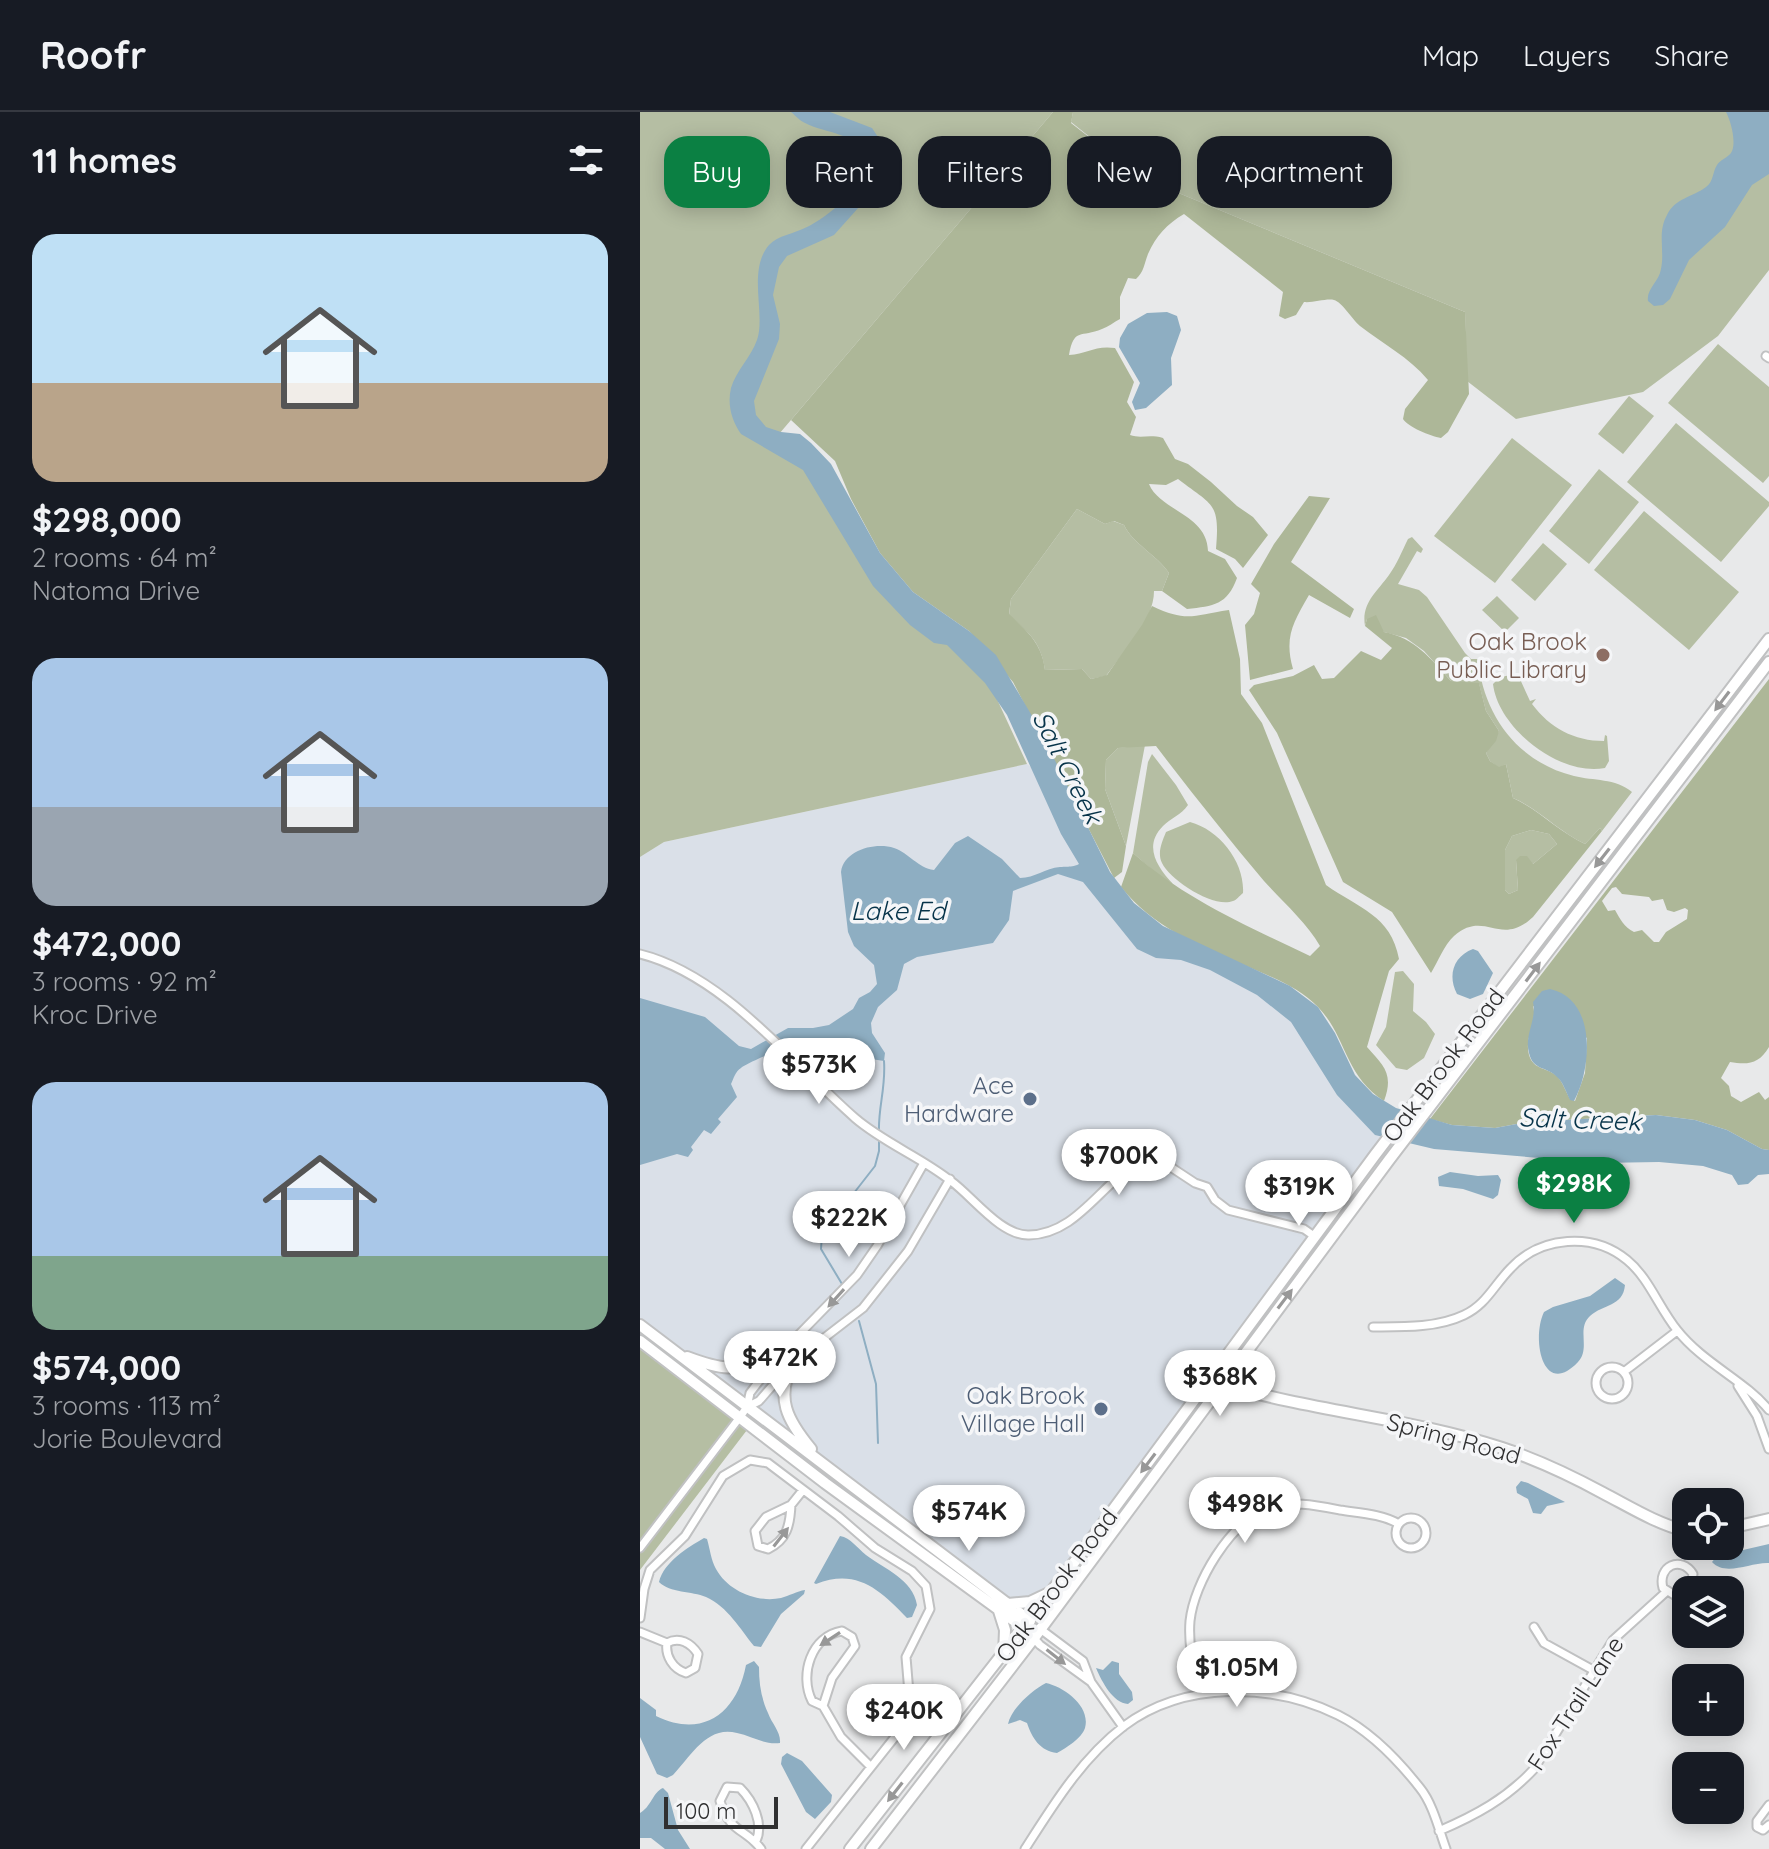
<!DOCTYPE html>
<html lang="en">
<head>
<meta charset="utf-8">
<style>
	:root { --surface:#171b24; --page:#242831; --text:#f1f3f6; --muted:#9ea1a6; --line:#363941; --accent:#0b8043 }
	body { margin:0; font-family:Quicksand,sans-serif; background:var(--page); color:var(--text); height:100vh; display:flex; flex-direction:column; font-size:30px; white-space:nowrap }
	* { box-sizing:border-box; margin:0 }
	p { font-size:26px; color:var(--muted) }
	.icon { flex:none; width:44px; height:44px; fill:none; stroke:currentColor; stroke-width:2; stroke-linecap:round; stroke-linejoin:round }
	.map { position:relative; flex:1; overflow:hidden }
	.drawer { display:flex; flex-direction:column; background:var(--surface); width:640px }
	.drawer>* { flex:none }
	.top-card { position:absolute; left:24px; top:24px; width:760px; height:72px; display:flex; gap:16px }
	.controls { position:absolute; left:1032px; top:1376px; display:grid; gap:16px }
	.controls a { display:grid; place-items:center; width:72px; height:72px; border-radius:16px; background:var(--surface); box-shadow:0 4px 20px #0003; font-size:40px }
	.scale { position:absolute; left:24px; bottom:20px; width:114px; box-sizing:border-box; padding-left:8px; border:4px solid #303031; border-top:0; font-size:22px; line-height:28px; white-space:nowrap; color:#303031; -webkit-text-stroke:6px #f5f6f8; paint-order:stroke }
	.price { position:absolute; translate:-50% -68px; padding:0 18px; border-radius:28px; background:#fff; color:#222; font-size:26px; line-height:52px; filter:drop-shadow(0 2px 4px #0008) }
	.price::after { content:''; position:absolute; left:50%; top:48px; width:24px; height:18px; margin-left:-12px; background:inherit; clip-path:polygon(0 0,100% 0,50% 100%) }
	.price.selected { background:var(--accent); color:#fff }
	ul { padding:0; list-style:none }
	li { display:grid; align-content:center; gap:16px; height:424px; padding:0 32px }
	li span { display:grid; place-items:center; height:248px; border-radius:24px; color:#555 }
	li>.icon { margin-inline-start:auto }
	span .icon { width:144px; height:144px; fill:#fffc; stroke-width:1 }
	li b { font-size:34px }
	h2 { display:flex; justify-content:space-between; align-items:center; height:96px; padding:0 32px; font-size:34px }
	.tag { padding:0 28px; border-radius:24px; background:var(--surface); box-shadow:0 4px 20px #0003; font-size:28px; line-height:72px }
	.tag.selected { background:var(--accent); color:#fff }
	header { display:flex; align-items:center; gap:48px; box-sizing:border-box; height:112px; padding:0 40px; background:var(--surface); border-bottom:2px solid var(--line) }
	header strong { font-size:38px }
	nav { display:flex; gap:44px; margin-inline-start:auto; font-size:28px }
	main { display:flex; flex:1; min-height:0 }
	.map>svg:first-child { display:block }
</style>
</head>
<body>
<header>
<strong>Roofr</strong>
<nav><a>Map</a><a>Layers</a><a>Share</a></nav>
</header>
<main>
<section class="drawer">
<h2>11 homes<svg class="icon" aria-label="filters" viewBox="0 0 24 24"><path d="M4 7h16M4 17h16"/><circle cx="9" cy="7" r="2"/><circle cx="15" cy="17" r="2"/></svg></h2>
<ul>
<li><span style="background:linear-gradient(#bfe0f5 60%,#b9a48a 0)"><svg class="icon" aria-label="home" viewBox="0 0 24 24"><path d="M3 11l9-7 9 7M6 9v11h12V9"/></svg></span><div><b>$298,000</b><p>2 rooms · 64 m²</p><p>Natoma Drive</p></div></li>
<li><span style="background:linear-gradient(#a9c7e8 60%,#9aa5b1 0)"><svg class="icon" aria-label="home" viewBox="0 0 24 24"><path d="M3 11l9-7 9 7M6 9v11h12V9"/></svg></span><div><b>$472,000</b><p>3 rooms · 92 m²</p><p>Kroc Drive</p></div></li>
<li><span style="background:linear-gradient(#a9c7e8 70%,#7fa58c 0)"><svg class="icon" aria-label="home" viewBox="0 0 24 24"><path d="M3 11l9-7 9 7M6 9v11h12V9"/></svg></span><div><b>$574,000</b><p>3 rooms · 113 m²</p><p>Jorie Boulevard</p></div></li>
</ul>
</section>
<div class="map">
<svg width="1129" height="1737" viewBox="0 0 1129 1737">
	<rect width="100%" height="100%" fill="#e8e9ea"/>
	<path fill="#dae0e8" d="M 387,652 L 397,660 L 451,766 L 560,849 L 614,878 L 660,911 L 748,1019 L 389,1504 L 0,1208 L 0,745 L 24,730 Z"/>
	<path fill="#b5bea3" d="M 0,0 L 413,0 L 128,335 L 168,355 L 312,533 L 349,570 L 387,652 L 24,730 L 0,745 Z
		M 433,0 L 1129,0 L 1129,158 L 1078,224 L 1003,280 L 876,307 L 827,269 L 825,200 L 500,65 L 431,10 Z
		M 1078,232 L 1129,275 L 1129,364 L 1123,371 L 1028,291 Z
		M 989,284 L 1014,304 L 983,342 L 958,322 Z
		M 1036,311 L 1129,390 L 1129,394 L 1081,450 L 987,370 Z
		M 872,326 L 932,373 L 855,471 L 794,424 Z
		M 959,357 L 999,390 L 949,452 L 909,419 Z
		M 437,397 L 465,412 L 473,409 L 484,413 C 493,432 517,443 529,461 L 522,479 L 514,479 C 514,509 483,540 466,564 L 451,567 L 442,557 L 405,558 C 401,530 389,521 369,503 L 371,487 Z
		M 1004,399 L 1099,480 L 1049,538 L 954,458 Z
		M 772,425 L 783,437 L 781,441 L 777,439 L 758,472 L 779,478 L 787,485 L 825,541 L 831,547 L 838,547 C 843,602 877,650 934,664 C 954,669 975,666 992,680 L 962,719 L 960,716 L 945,732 C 919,720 899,697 873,686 L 866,652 L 859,656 L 850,649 L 846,641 L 859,619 L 846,599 L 839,572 L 811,569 L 784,539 L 766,526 L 744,520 L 727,507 L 725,514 C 721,491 737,480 749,463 C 757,452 762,439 768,427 Z
		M 903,431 L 927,452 L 895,489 L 871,468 Z
		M 857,484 L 879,506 L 865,520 L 842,498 Z
		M 883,561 L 885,562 L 879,565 L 890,589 L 896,587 L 892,592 C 910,616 934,629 964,629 L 965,623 L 967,624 L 969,649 L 965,656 C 920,665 858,616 853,572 L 860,565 Z
		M 505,633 L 486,734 L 465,677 L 466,648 L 478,636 Z
		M 512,642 L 536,673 L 548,693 C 541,703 531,706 523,714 C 503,734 517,755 533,772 L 519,764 L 493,741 L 508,650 Z
		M 550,710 C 580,718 605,751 603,781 C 599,784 597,788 593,789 C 574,797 530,768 522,751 C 517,741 522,730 526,720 Z
		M 891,718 L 909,722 L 917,732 L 893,752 L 876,748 L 878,778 L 869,782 L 865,778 L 865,738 L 872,724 Z
		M 763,859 L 774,872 L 773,899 L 786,910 L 795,922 L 784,946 L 767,958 L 756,956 L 736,933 L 746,915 L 755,860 Z
		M 0,1237 L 107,1318 L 0,1458 Z"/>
	<path fill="#adb798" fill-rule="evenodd" d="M 413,0 L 433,0 L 431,11 L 500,65 L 825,200 L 829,282 L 808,320 L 801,326 C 790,324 768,315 763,307 L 765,297 L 788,268 C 769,245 743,232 720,214 C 712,207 702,190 694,188 C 687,186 673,191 664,190 L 656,203 L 645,207 L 639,204 L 643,180 L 544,102 C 527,112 516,124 508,142 C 504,152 504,160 496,167 L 488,166 L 480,185 L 480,207 C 474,210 468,215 462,217 C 441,226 434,215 429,243 C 447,242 455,233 475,236 L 494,270 L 487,290 L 496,305 L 490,323 C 501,327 509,322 523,326 L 535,347 L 548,352 L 571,370 L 597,394 L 613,405 L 628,423 L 603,456 L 595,447 L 576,437 C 580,390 573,394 538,367 L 526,373 L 509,372 C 520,399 567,402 568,439 L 585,447 L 597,466 C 587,493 574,494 547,497 L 522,479 L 529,461 C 517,443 493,432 484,413 L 474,409 L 465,412 L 437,397 L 371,487 L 369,502 C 388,520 402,532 405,558 L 442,557 L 451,567 L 467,563 L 502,513 L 512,494 C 548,511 553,503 589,498 L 600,547 L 601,582 L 622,611 L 686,773 C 718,796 751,803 759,847 L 749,859 L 727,935 C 744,954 754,962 744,989 C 704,963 707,925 678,895 C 659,875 629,864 604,853 C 558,834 512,814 481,775 L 493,741 C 543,786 609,815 670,844 L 680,834 C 667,811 642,789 624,769 C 587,725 551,680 516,634 L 478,636 L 466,648 L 465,677 L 486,734 L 482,760 L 474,766 L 373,570 L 329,519 L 273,480 L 240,441 L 211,387 L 195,349 L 151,308 Z
		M 669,384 L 690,386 L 651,450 L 714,497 L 710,506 L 669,483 C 653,511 644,525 653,557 L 610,568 L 605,513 L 614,502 L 620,481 L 611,472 L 634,432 Z
		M 736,503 L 744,520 C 775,526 791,547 811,569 L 839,571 L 846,599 L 859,619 L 856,629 L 846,641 L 850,649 L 859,655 L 866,652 L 873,686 C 899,698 919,720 945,732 L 960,716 L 962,719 L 893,805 C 860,836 845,797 814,824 C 804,833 798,850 791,861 L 752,800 L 703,770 L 637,621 L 609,578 L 614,573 L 653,564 L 674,553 L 682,567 L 694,566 L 721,539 L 741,548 L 752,536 L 725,514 L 727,507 ZM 891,718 L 909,722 L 917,732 L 893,752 L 887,744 L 880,744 L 876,748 L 878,778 L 869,782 L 865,778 L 865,738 L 872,724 Z
		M 1129,567 L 1129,935 C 1119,952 1108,953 1090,950 L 1081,966 L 1089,974 L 1091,984 L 1101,990 L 1119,980 L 1125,988 L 1129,985 L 1129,1038 L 1122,1037 L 1087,1018 L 1055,1008 L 1016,1003 L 887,1010 L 855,1016 L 812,1013 L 790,1007 ZM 976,775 L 982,782 L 1009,785 L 1012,789 L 1023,787 L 1027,798 L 1034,800 L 1045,796 L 1048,798 L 1047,807 L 1026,820 L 1019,830 L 1014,830 L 1002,818 L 994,820 C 984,815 980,807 975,798 L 968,799 L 962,789 L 972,776 ZM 893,894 L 947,926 L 945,961 L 935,989 L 930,987 C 926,980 923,971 918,965 C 908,955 894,959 889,943 C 884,925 898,909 893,894 Z"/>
	<path fill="#8eaec2" d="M 151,0 L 190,0 L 232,16 L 246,37 L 250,49 L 245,66 L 194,123 L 147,144 L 139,155 L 133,183 L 140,212 L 139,227 L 114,289 L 116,303 L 126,315 L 141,320 L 160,322 L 171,331 L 191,352 L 240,441 L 273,480 L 329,519 L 356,543 L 398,614 L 470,760 L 494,791 L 523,814 L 650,874 L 678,895 L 695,921 L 715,963 L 733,982 L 756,996 L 812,1013 L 855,1016 L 887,1010 L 1016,1003 L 1055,1008 L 1087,1018 L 1122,1037 L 1129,1038 L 1129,1062 L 1118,1063 L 1108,1072 L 1098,1073 L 1092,1063 L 1063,1054 L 1019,1050 L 959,1051 L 794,1037 L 735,1023 L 697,983 L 651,910 L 617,883 L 570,858 L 541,848 L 516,846 L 497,837 L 443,770 L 418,762 L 373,779 L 369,808 L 353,831 L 277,845 L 264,852 L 257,878 L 238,895 L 231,911 L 232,921 L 245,941 L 244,949 L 218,945 L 198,954 L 194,953 L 182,946 L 165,930 C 158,929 106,951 101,956 C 95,960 94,966 91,972 L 97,985 L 78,1007 L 81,1010 L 71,1022 L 64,1018 L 51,1035 L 53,1038 L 48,1045 L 37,1042 L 0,1053 L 0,886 L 65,905 L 99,934 L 111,937 L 148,916 L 173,916 L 189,913 L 213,897 L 219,886 L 230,880 L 237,872 L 234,853 L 214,834 L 208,820 L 201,760 C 204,738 235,730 254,736 C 269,741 278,756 294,758 L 315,731 L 328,724 L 362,747 L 380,766 C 395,766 405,756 420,755 C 428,754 431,756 439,752 L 421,722 L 367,603 L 345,571 L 307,533 L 294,531 L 270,513 L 233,474 L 163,358 L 101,322 C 92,309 87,293 91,276 C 96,259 111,245 117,228 C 126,202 107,159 129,133 C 138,123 154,122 167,115 C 186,106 233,69 227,45 C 221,22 184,21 165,11 C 160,9 156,4 151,0 Z
		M 1086,0 L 1129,0 L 1129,62 L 1112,73 L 1085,115 L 1049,148 L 1030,187 L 1023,193 L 1014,194 L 1008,189 C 1006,177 1019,170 1021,157 C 1025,138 1017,121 1027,103 C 1035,86 1053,85 1066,75 C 1074,69 1072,61 1077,53 C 1080,48 1087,46 1091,41 C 1097,32 1091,9 1086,0 Z
		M 527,200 L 537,204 L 541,218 L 531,246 L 532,273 L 506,296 L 495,298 L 492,290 L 500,271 L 479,235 L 480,226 L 488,212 L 507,201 Z
		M 833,837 L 838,839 L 853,861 L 843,882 L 830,887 L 817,882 C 807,863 814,844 833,837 Z
		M 910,877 C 957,887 952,957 934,989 L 930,988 C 926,980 923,970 917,965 C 907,954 893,959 889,941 C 884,923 897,908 893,890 L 902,879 Z
		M 810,1060 L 838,1064 L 858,1063 L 861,1068 L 858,1083 L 853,1087 L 823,1077 L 799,1074 L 798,1065 Z
		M 975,1166 L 985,1173 C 983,1195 963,1192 950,1204 C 936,1217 951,1236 938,1250 C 903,1287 891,1227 904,1200 L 913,1195 L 950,1184 Z
		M 881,1369 L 888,1371 L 925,1390 L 907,1394 L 901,1402 L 893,1401 L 888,1387 L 877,1381 L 876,1375 Z
		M 200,1424 C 211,1426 217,1436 226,1443 C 244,1457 273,1467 277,1493 L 272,1505 L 267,1506 C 240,1478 217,1456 176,1472 L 174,1471 Z
		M 64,1426 L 67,1427 C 70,1437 71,1448 76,1457 C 88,1479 117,1491 141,1486 C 149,1484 157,1479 165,1478 L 164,1482 L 141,1502 L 121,1535 L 114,1534 C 100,1517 88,1495 66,1485 C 52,1479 30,1481 19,1470 C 24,1450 47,1436 64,1426 Z
		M 1129,1432 L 1129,1451 C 1110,1450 1086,1465 1072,1450 L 1077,1444 Z
		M 114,1549 L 119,1555 C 119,1571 121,1586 128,1601 C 132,1612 141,1620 140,1631 C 124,1633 112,1624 97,1621 C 67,1613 51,1644 33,1663 L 27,1666 L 17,1662 L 0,1625 L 0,1586 L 16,1598 L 16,1604 C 63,1627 97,1601 106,1553 Z
		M 472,1549 L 479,1551 L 479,1562 L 492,1580 L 493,1588 L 488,1592 C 473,1591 462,1570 456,1556 L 463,1558 Z
		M 406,1571 C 424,1575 451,1594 445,1616 C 442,1626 426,1636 417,1641 C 400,1639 392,1626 387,1611 L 380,1608 L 368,1612 C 371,1597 392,1578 406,1571 Z
		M 147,1641 L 162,1649 L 192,1683 L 191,1690 L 175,1707 L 166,1700 L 141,1652 L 142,1645 Z
		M 23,1676 L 28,1681 L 38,1718 L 50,1737 L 25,1737 L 11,1726 L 0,1726 L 0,1701 C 11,1695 13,1680 23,1676 Z"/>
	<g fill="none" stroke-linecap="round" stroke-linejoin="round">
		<path stroke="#8eaec2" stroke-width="2" d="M 239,1020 C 238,995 246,976 244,949
			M 202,1172 L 181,1137 L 182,1122 L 235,1054 L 239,1039 L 239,1026
			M 219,1209 L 236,1272 L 238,1331"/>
		<g stroke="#c0c1c2" stroke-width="11">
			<path id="street" d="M 1126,244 L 1129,246
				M 0,842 C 84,863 151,950 215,1006 C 244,1031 281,1045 311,1069 C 333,1085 361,1124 389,1123 C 443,1122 466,1058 514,1044 L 555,1071 L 567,1075 L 575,1088 L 588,1098 L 664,1117 L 674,1124
				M 733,1215 C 762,1215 797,1216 824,1203 C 846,1193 854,1173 871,1156 C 901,1124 953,1120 987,1148 C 1009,1166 1019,1196 1037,1218 C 1063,1251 1104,1268 1129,1298
				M956 1271a16 16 0 1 1 32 0a16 16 0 1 1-32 0Z
				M 985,1259 L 1037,1219
				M 1098,1274 L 1117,1304 L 1129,1337
				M 107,1295 L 119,1289 L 153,1250 L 223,1196 L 268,1139 L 310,1067
				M 151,1393 C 150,1413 147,1428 128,1437 L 118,1434 L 115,1419 L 126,1405 L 151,1393 L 163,1378
				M756 1421a15 15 0 1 1 30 0a15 15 0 1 1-30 0Z
				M 0,1436 L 100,1305 L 107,1295 L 110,1281 L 138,1244 L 217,1163 L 237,1134 L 284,1051
				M 1046,1481 L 1036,1484 L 1023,1476 C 1017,1454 1041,1443 1053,1462 L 1050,1478
				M 0,1506 L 4,1477 L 10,1458 L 45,1424 L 83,1364 L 110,1348 L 128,1351 L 198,1404 L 235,1436 L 272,1459 L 286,1474 L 290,1497 L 266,1545 L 270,1593 L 262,1616 L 166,1737
				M 894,1515 L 904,1531 L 953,1558
				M 384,1516 L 400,1533 L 451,1570
				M 399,1516 L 443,1549 L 451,1570 L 483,1615
				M 0,1520 L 27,1531 C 39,1524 51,1531 58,1542 L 55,1556 L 46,1561 C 33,1557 25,1544 27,1531
				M 559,1582 C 554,1558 548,1533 550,1509 C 554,1471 590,1410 627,1397 C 652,1388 675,1393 700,1398 C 719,1401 742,1402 759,1412
				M 183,1594 L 192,1566 L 215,1534 L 212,1525 L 202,1519 C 171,1524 159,1563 172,1589 L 183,1594 L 201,1625 L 231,1655
				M 1129,1693 L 1117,1709 L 1117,1715 L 1123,1718 L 1129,1713
				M 799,1719 C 836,1703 866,1687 894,1657 L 973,1528 L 1026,1480
				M 116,1729 C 124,1712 113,1689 100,1676 L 87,1675 L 80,1689 C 90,1722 106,1716 121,1737
				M 385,1737 C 413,1693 442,1646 484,1614 C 544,1569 633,1571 698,1603 C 730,1619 758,1648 780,1676 C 793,1692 799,1718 806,1737"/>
		</g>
		<g stroke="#c0c1c2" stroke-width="14">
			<path id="secondary" d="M 0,1213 L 390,1509
				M 0,1229 L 185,1371 L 384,1516
				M 47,1245 C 87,1260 94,1257 134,1249
				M 153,1250 C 135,1286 147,1308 171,1337
				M 582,1272 C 674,1300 771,1306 862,1336 C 898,1348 930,1363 963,1381 C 990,1395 1017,1412 1046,1419
				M 1090,1416 L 1129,1407
				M 368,1492 L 390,1490 L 411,1480
				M 359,1499 L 365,1518 L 364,1542
				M 210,1737 L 436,1448 L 735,1043 L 1129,527
				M 231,1737 L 394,1526 L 749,1048 L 1129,550"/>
		</g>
		<use href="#street" stroke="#fff" stroke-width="7"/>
		<use href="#secondary" stroke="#fff" stroke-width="10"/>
	</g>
	<defs><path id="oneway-solid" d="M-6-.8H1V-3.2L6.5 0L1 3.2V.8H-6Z" transform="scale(2)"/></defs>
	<g fill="#989898">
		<use href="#oneway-solid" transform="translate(1082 589) rotate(127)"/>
		<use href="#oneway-solid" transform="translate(962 746) rotate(128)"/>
		<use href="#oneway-solid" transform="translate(893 860) rotate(-53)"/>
		<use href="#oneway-solid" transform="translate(196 1186) rotate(132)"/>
		<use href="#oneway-solid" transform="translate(645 1187) rotate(-53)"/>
		<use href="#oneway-solid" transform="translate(508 1351) rotate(127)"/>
		<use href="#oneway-solid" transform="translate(141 1425) rotate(-52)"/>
		<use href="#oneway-solid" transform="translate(190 1527) rotate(147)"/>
		<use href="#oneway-solid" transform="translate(416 1545) rotate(38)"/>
		<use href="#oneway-solid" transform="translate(255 1680) rotate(128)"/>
	</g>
	<circle fill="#8d6e63" stroke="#f5f6f8" stroke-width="3" cx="963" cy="543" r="8"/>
	<g fill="#5c6f8a" stroke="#f5f6f8" stroke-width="3">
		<circle cx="390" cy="987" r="8"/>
		<circle cx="461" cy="1297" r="8"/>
	</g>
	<g text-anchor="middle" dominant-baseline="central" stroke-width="7" stroke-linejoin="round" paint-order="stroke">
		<g font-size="24" fill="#785e54" stroke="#f5f6f8" text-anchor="end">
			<text x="947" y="529">Oak Brook<tspan x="947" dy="28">Public Library</tspan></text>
		</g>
		<g font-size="24" fill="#303031" stroke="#f5f6f8">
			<text transform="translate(803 953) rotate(-53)">Oak Brook Road</text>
			<text transform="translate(814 1326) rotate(15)">Spring Road</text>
			<text transform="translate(416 1473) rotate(-53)">Oak Brook Road</text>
			<text transform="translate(935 1591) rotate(-57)">Fox Trail Lane</text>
		</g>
		<g font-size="24" fill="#4e5e75" stroke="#f5f6f8" text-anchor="end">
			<text x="374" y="973">Ace<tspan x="374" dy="28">Hardware</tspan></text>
			<text x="445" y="1283">Oak Brook<tspan x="445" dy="28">Village Hall</tspan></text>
		</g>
		<g font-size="26" font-style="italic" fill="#063349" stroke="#f5f6f8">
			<text transform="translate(428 655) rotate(63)">Salt Creek</text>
			<text x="258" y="798">Lake Ed</text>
			<text transform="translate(940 1007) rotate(2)">Salt Creek</text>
		</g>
	</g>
</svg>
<div class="controls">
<a><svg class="icon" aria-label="locate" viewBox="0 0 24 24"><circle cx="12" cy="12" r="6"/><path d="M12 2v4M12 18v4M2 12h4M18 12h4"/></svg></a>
<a><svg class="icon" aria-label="layers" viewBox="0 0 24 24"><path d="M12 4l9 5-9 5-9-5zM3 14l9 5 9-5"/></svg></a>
<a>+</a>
<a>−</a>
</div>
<div class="scale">100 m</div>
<b class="price" style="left:179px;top:994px">$573K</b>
<b class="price" style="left:479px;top:1085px">$700K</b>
<b class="price selected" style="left:934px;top:1113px">$298K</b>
<b class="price" style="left:659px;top:1116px">$319K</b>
<b class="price" style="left:209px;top:1147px">$222K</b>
<b class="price" style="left:140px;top:1287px">$472K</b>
<b class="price" style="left:580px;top:1306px">$368K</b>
<b class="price" style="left:605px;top:1433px">$498K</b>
<b class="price" style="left:329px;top:1441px">$574K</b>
<b class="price" style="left:597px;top:1597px">$1.05M</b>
<b class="price" style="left:264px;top:1640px">$240K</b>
<div class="top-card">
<a class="tag selected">Buy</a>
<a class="tag">Rent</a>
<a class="tag">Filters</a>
<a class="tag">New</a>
<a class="tag">Apartment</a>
</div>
</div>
</main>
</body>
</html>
